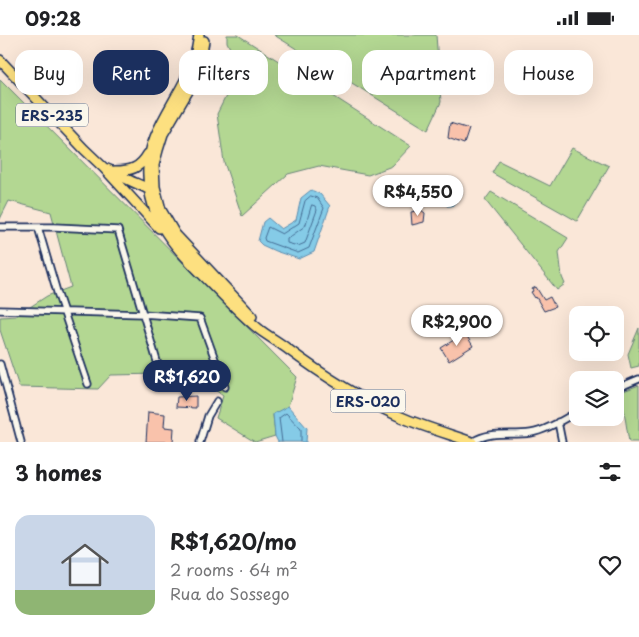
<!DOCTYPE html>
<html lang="en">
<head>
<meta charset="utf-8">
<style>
	:root { --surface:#fff; --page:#f2f2f2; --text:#202124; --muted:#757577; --accent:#1b2f5e }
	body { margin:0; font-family:"Playpen Sans",sans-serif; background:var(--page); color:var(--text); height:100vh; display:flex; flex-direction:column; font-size:19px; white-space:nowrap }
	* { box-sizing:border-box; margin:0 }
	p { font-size:16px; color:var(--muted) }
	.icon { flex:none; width:28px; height:28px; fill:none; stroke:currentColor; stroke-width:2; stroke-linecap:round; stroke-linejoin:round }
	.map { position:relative; height:407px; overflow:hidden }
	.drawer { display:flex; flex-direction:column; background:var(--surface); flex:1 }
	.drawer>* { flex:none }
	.hud { position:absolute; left:15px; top:15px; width:610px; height:45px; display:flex; gap:10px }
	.controls { position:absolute; left:569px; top:271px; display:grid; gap:10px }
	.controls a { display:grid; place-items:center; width:55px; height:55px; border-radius:10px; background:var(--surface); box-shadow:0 5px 20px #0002; font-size:25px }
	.price { position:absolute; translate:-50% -42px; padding:0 11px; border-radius:18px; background:#fff; color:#222; font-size:16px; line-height:32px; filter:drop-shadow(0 1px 2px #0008) }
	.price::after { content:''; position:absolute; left:50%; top:30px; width:15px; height:11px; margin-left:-8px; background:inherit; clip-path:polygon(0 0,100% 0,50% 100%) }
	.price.active { background:var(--accent); color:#fff }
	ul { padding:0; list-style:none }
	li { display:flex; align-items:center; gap:15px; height:125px; padding:0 15px }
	li span { display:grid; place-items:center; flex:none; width:140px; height:100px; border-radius:15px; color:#555 }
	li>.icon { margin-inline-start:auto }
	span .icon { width:60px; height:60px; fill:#fffc; stroke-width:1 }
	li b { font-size:21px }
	h2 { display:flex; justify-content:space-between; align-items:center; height:60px; padding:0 15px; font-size:21px }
	.chip { padding:0 18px; border-radius:15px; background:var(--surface); box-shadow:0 5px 20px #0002; font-size:18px; line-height:45px }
	.chip.active { background:var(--accent); color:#fff }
	.status { display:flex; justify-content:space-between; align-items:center; height:35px; padding:0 25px; background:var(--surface); direction:ltr }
	.status svg { height:14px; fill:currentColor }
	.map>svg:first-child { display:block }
</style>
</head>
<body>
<div class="status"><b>09:28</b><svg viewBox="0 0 49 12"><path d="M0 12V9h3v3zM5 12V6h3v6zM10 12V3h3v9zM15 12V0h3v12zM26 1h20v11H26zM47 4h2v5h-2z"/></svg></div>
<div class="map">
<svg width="639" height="407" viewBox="0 0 639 407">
	<rect width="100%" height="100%" fill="#fae7d8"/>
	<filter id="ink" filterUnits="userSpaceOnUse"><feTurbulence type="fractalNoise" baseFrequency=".02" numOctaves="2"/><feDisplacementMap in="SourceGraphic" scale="10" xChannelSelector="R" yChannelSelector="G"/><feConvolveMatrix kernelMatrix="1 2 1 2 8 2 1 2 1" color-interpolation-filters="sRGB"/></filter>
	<g filter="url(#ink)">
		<path fill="#b3d792" stroke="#678378" d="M 227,0 L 238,0 L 411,111 L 392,131 L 368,140 L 319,131 L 288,139 L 242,181 L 224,127 L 217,79 L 227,59 L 236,26 L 227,7 Z
			M 274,0 L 436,0 L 441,67 L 428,95 Z
			M 0,44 L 297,342 L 288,371 L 273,380 L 275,401 L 255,407 L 216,383 L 223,361 L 201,344 L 161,339 L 111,340 L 98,354 L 19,352 L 0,295 L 0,282 L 16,281 L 47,261 L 71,252 L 51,177 L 9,166 L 0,184 Z
			M 572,113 L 609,131 L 577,186 L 492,138 L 499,126 L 550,151 Z
			M 491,157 L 568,203 L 559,217 L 562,242 L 565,249 L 557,255 L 485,165 Z
			M 639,293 L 639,331 L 631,333 L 628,319 Z
			M 639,350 L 639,407 L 629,407 L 621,357 Z"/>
		<path fill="#85cbe7" stroke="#5b8db0" d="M 444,149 L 451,149 L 461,154 L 462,159 L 452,171 L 447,171 L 440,161 L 441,153 Z
			M 311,155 L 320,159 L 330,171 L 314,217 L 299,224 L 275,216 L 262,210 L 258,206 L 263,187 L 268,183 L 281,194 L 296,185 L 301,163 Z
			M 288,371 L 307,393 L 306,407 L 278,407 L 275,401 L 273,379 Z"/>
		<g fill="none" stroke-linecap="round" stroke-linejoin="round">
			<path stroke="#456d95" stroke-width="1" d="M 311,161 L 317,163 L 324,173 L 309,213 L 298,218 L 265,206 L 264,203 L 268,192 L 282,199 L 299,188 L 305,166 Z
				M 312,170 L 315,171 L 317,175 L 305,208 L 298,211 L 287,208 L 287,204 L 305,191 Z
				M 282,407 L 279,383 L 286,378 L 301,394 L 301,407"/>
		</g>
		<path fill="#f9c2ab" stroke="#1b2f5e" d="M 450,88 L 469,94 L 464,109 L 448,103 Z
			M 421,175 L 425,178 L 424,187 L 412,190 L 411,177 Z
			M 536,252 L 544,265 L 550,262 L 555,272 L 544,276 L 536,262 L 535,263 L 531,257 L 533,256 L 532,254 Z
			M 465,298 L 473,311 L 449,326 L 441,313 Z
			M 196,361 L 196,373 L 176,372 L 177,362 Z
			M 148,377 L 165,379 L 164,392 L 174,393 L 173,407 L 146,407 Z"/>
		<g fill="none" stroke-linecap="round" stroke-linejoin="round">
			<g stroke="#1b2f5e" stroke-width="9">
				<path id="street" d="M 0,192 L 55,192 L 118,195 L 164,350
					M 38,192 L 57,257 L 88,349
					M 0,275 L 143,279 L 200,283 L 225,352
					M 0,329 L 21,407
					M 615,354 L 639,344
					M 558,387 L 562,407
					M 200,407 L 208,381 L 217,366
					M 472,407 C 491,395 510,401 531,398 C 545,396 565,384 578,376"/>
			</g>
			<g stroke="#1b2f5e" stroke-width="12">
				<path id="primary" d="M 199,0 C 197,15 193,30 186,43 C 171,74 146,104 148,140 C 149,187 177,214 208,245 C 225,262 241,280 260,295 C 268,301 277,306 285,312 C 321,339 359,364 401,382 C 424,392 449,399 472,407
					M 204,6 L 200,29 L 194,46 L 163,99 L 158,115 L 154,130 L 155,152 L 161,175 L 175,199 L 252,281
					M 0,25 L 84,114 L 104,133 L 159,193
					M 104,133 C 112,135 116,139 123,142 C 133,148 143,150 153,157
					M 115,136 C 131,136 140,133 148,119"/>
			</g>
			<use href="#street" stroke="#fbf7ec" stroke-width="5.5"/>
			<use href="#primary" stroke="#fde080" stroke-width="9"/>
		</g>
	</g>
	<g text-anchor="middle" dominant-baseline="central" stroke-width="5" stroke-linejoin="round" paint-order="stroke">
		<g fill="#fbf7ec" stroke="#5e6b89" stroke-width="1">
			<rect x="16" y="68.5" width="72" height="23" rx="4"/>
			<rect x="330.5" y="354.5" width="75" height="23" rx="4"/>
		</g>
		<g font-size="14" font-weight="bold" fill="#1b2f5e">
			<text x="52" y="80">ERS-235</text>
			<text x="368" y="366">ERS-020</text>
		</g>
	</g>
</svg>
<div class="controls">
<a><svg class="icon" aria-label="locate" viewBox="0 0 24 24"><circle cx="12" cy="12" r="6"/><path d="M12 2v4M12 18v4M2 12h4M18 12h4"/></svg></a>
<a><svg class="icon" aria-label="layers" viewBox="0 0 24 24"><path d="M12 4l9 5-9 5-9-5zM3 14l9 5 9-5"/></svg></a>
</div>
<b class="price" style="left:418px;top:182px">R$4,550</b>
<b class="price" style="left:457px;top:312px">R$2,900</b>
<b class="price active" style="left:187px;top:367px">R$1,620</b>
<div class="hud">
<a class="chip">Buy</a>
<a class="chip active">Rent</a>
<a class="chip">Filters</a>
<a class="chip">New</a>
<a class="chip">Apartment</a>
<a class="chip">House</a>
</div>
</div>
<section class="drawer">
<h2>3 homes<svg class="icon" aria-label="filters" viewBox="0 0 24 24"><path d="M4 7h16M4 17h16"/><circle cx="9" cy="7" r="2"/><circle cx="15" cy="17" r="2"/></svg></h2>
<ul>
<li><span style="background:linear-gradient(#c9d6e8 75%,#8fb573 0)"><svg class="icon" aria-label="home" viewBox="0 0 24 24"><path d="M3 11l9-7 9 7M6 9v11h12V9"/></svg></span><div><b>R$1,620/mo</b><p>2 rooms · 64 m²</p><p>Rua do Sossego</p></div><svg class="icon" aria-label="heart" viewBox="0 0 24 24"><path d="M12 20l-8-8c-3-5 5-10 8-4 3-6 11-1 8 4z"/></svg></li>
</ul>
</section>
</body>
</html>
